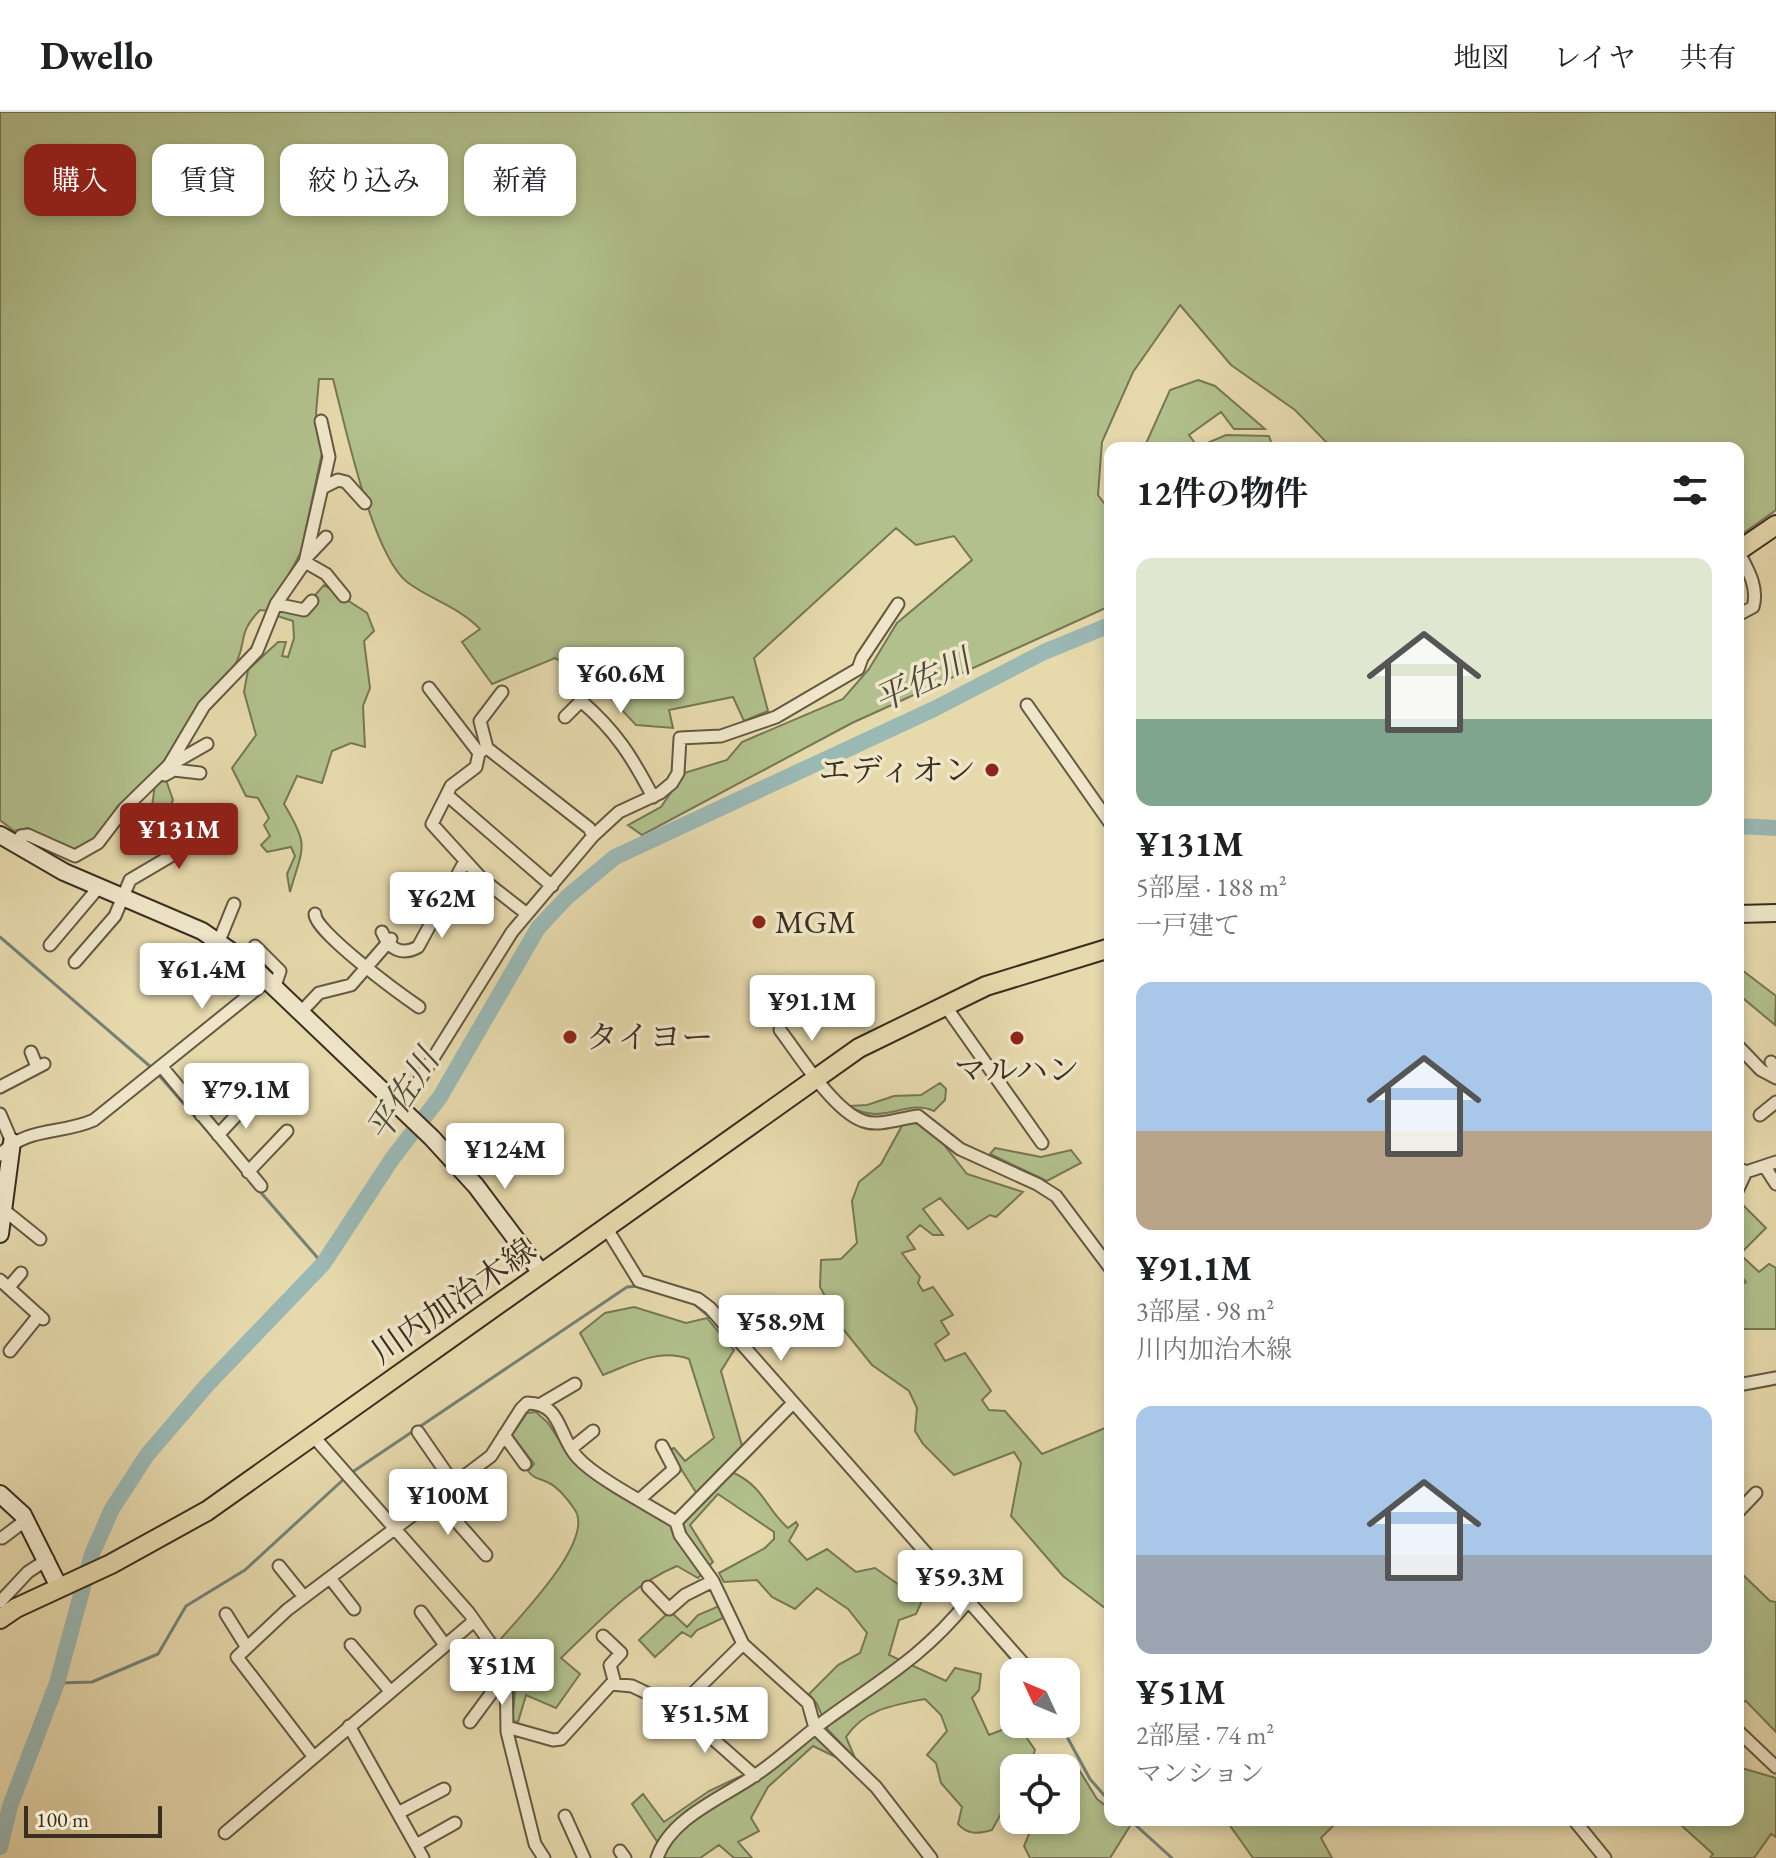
<!DOCTYPE html>
<html lang="ja">
<head>
<meta charset="utf-8">
<style>
	:root { --surface:#fff; --page:#f2f2f2; --text:#202124; --muted:#757577; --line:#e0e0e0; --accent:#8f2418 }
	body { margin:0; font-family:"EB Garamond","Noto Serif JP",serif; background:var(--page); color:var(--text); height:100vh; display:flex; flex-direction:column; font-size:30px; white-space:nowrap }
	* { box-sizing:border-box; margin:0 }
	p { font-size:26px; color:var(--muted) }
	.icon { flex:none; width:44px; height:44px; fill:none; stroke:currentColor; stroke-width:2; stroke-linecap:round; stroke-linejoin:round }
	.map { position:relative; flex:1; overflow:hidden }
	.side { position:absolute; left:1104px; top:330px; width:640px; height:1384px; display:flex; flex-direction:column; background:var(--surface); border-radius:16px; box-shadow:0 4px 12px #0003 }
	.side>* { flex:none }
	.guide { position:absolute; left:24px; top:32px; width:760px; height:72px; display:flex; gap:16px }
	.needle { width:52px; rotate:314deg }
	.buttons { position:absolute; left:1000px; top:1546px; display:grid; gap:16px }
	.buttons a { display:grid; place-items:center; width:80px; height:80px; border-radius:16px; background:var(--surface); box-shadow:0 4px 12px #0003; font-size:40px }
	.scale { position:absolute; left:24px; bottom:20px; width:138px; box-sizing:border-box; padding-left:8px; border:4px solid #3a2e1f; border-top:0; font-size:22px; line-height:28px; white-space:nowrap; color:#3a2e1f; -webkit-text-stroke:6px #efe6c9; paint-order:stroke }
	.price { position:absolute; translate:-50% -68px; padding:0 18px; border-radius:8px; background:#fff; color:#222; font-size:26px; line-height:52px; filter:drop-shadow(0 2px 4px #0008) }
	.price::after { content:''; position:absolute; left:50%; top:48px; width:24px; height:18px; margin-left:-12px; background:inherit; clip-path:polygon(0 0,100% 0,50% 100%) }
	.price.selected { background:var(--accent); color:#fff }
	ul { padding:0; list-style:none }
	li { display:grid; align-content:center; gap:16px; height:424px; padding:0 32px }
	li span { display:grid; place-items:center; height:248px; border-radius:16px; color:#555 }
	li>.icon { margin-inline-start:auto }
	span .icon { width:144px; height:144px; fill:#fffc; stroke-width:1 }
	li b { font-size:34px }
	h2 { display:flex; justify-content:space-between; align-items:center; height:96px; padding:0 32px; font-size:34px }
	.tag { padding:0 28px; border-radius:16px; background:var(--surface); box-shadow:0 4px 12px #0003; font-size:28px; line-height:72px }
	.tag.selected { background:var(--accent); color:#fff }
	header { display:flex; align-items:center; gap:48px; box-sizing:border-box; height:112px; padding:0 40px; background:var(--surface); border-bottom:2px solid var(--line) }
	header strong { font-size:38px }
	nav { display:flex; gap:44px; margin-inline-start:auto; font-size:28px }
	.map>svg:first-child { display:block }
</style>
</head>
<body>
<header>
<strong>Dwello</strong>
<nav><a>地図</a><a>レイヤ</a><a>共有</a></nav>
</header>
<div class="map">
<svg width="1776" height="1746" viewBox="0 0 1776 1746">
	<rect width="100%" height="100%" fill="#e6d9ac"/>
	<filter id="stains"><feTurbulence type="fractalNoise" baseFrequency=".0025" numOctaves="4"/><feColorMatrix values="0 0 0 0 .2 0 0 0 0 .09 0 0 0 0 .02 0 0 0 .5 -.17"/></filter>
	<radialGradient id="worn" r=".72"><stop offset=".6" stop-color="#630" stop-opacity="0"/><stop offset="1" stop-color="#630" stop-opacity=".3"/></radialGradient>
	<path fill="#b1c08c" stroke="#767756" stroke-width="2" d="M 0,0 L 1776,0 L 1776,398 L 1738,425 L 1738,336 L 1332,336 L 1295,298 L 1231,253 L 1180,193 L 1133,260 L 1102,330 L 1098,383 L 1110,399 L 1110,494 L 852,611 L 642,723 L 628,713 L 661,695 L 684,661 L 727,648 L 742,630 L 843,587 L 869,557 L 897,511 L 972,448 L 954,424 L 916,433 L 896,416 L 754,546 L 768,599 L 744,609 L 733,585 L 669,598 L 673,616 L 636,613 L 593,567 L 555,546 L 492,572 L 462,530 L 480,517 C 459,495 431,488 407,470 C 372,442 345,313 333,267 L 319,267 L 316,301 L 322,341 L 301,440 L 269,499 L 260,498 C 236,523 248,529 235,553 C 230,563 217,570 210,580 C 172,634 134,707 75,740 L 60,736 L 28,716 L 14,719 L 0,708 Z
		M 1198,268 L 1215,274 L 1265,317 L 1234,317 L 1221,300 L 1189,323 L 1198,335 L 1226,323 L 1269,324 L 1273,336 L 1144,336 L 1170,278 Z
		M 324,473 L 367,501 L 374,519 L 364,529 L 370,576 L 363,594 L 365,635 L 351,631 L 332,639 L 322,671 L 297,664 L 284,692 C 310,735 303,734 290,780 L 287,762 L 295,744 L 291,735 L 267,740 L 261,733 L 270,724 L 264,713 L 269,706 L 258,686 L 246,684 L 232,656 L 256,623 L 244,580 L 248,558 L 278,530 L 286,530 L 282,544 L 288,545 L 294,526 L 293,509 L 277,504 L 280,497 L 316,492 L 315,483 Z
		M 166,668 L 173,688 L 165,707 L 167,728 L 157,714 L 140,714 L 151,702 L 155,672 Z
		M 1738,855 L 1776,884 L 1775,913 L 1738,882 Z
		M 940,971 L 946,977 L 945,988 L 934,999 C 905,986 886,1015 848,994 L 867,993 L 894,984 L 921,983 Z
		M 918,1008 L 930,1015 L 967,1062 L 1023,1080 L 996,1105 L 990,1103 L 968,1117 L 940,1086 L 923,1097 L 943,1123 L 933,1123 L 920,1113 L 907,1125 L 915,1137 L 902,1141 L 920,1165 L 918,1171 L 923,1179 L 933,1175 L 953,1203 L 941,1209 L 949,1222 L 935,1232 L 945,1249 L 965,1241 L 991,1279 L 982,1288 L 989,1298 L 1005,1299 L 1042,1342 L 1110,1314 L 1110,1500 L 1063,1464 L 1011,1404 L 1021,1351 L 1014,1340 L 954,1363 L 923,1332 L 915,1319 L 917,1296 L 909,1279 L 872,1253 L 843,1217 L 820,1175 L 821,1148 L 841,1147 L 857,1131 L 852,1089 L 859,1070 L 881,1052 L 904,1010 Z
		M 995,1036 L 1041,1045 L 1071,1038 L 1081,1051 L 1047,1069 L 990,1042 Z
		M 1738,1088 L 1766,1116 L 1740,1142 L 1738,1140 Z
		M 1744,1146 L 1759,1160 L 1769,1152 L 1776,1156 L 1776,1217 L 1738,1217 L 1738,1176 L 1746,1170 L 1738,1160 L 1738,1153 Z
		M 634,1195 L 686,1211 L 707,1206 L 734,1238 L 721,1259 L 742,1334 L 697,1382 L 669,1338 L 674,1336 L 685,1349 L 714,1326 L 689,1247 C 659,1236 631,1252 603,1263 L 580,1221 L 605,1201 Z
		M 536,1300 L 548,1311 L 572,1348 L 670,1411 L 734,1361 C 765,1376 765,1396 788,1416 L 796,1410 L 798,1413 L 789,1429 L 807,1448 L 827,1437 L 856,1460 L 875,1456 L 922,1489 L 916,1502 L 899,1508 L 889,1543 L 946,1569 L 955,1556 L 981,1562 L 979,1578 L 972,1586 L 989,1623 L 1017,1612 L 1035,1638 L 1032,1647 L 1037,1656 L 1014,1656 L 1014,1707 L 1003,1698 L 992,1718 C 978,1722 968,1723 958,1712 L 962,1695 L 941,1671 L 936,1651 L 927,1643 L 947,1619 L 941,1603 L 925,1587 C 894,1593 864,1597 846,1625 L 855,1646 L 828,1618 L 817,1592 L 809,1582 L 838,1553 L 860,1541 L 867,1521 L 848,1497 L 817,1476 L 795,1497 L 772,1485 L 757,1468 L 724,1470 L 719,1461 L 765,1436 L 774,1427 L 774,1420 L 718,1382 L 690,1413 L 713,1450 L 698,1466 L 677,1454 C 631,1473 597,1512 561,1546 L 580,1562 L 556,1596 L 526,1583 L 518,1610 L 512,1609 C 515,1576 522,1556 499,1529 C 519,1505 595,1429 575,1398 C 570,1390 558,1375 549,1371 C 540,1366 535,1368 528,1359 L 534,1352 L 512,1323 L 527,1301 Z
		M 1741,1461 L 1770,1489 L 1776,1490 L 1776,1620 L 1746,1589 L 1738,1591 L 1738,1463 Z
		M 719,1494 L 723,1506 L 697,1518 L 691,1525 L 682,1520 L 655,1545 L 639,1528 L 667,1502 L 672,1501 L 687,1515 L 698,1503 Z
		M 816,1620 L 844,1649 L 813,1634 L 768,1675 L 751,1706 L 759,1719 L 738,1730 L 752,1746 L 734,1746 L 719,1733 L 700,1746 L 663,1746 L 664,1740 L 632,1692 L 643,1682 L 664,1710 L 709,1679 L 741,1664 L 755,1668 Z
		M 1738,1655 L 1776,1666 L 1776,1725 L 1771,1722 L 1754,1746 L 1710,1746 L 1713,1742 L 1682,1714 L 1688,1708 L 1738,1708 Z
		M 1078,1656 L 1097,1687 L 1110,1697 L 1110,1708 L 1123,1708 L 1130,1714 L 1110,1746 L 1030,1746 L 1024,1734 L 1030,1720 L 1015,1708 L 1066,1708 L 1066,1662 Z
		M 1226,1708 L 1339,1708 L 1321,1726 L 1332,1746 L 1253,1746 Z"/>
	<g fill="none" stroke-linecap="round" stroke-linejoin="round">
		<path stroke="#748178" stroke-width="3" d="M 0,825 L 152,956
			M 157,961 L 323,1152
			M 692,1190 L 711,1206 L 787,1292
			M 792,1298 L 838,1349
			M 351,1361 L 627,1175 L 639,1174
			M 988,1520 L 1022,1560
			M 57,1571 L 92,1570 L 158,1542 L 186,1494 L 245,1458 L 345,1366
			M 1060,1612 L 1090,1667 L 1110,1690
			M 1130,1708 L 1172,1746"/>
		<path stroke="#9ab8b4" stroke-width="16" d="M 1738,714 L 1776,716
			M 0,1735 L 10,1694 L 57,1571 L 92,1442 L 112,1397 L 147,1343 L 207,1273 L 323,1152 L 392,1047 L 440,985 L 538,816 L 567,785 L 615,745 L 934,597 L 1044,540 L 1110,513"/>
		<g stroke="#655942" stroke-width="15">
			<path id="street" d="M 324,375 L 338,368 L 346,370 L 365,391
				M 306,446 L 326,425
				M 305,450 L 326,462 L 344,484
				M 276,492 L 304,498 L 312,489
				M 1738,503 L 1753,495 C 1759,475 1747,456 1738,439
				M 429,576 L 479,641 L 483,638
				M 1027,593 L 1110,711
				M 565,605 L 581,589 C 616,619 632,645 653,685
				M 479,641 L 476,655 L 451,674 L 432,712 L 482,767 L 527,802
				M 170,653 L 207,632
				M 165,663 L 174,658 L 200,661
				M 447,683 L 552,774
				M 593,724 L 619,700 L 660,681 L 672,671 L 678,661 L 680,626 L 721,624 L 776,605 L 858,557 L 862,546 L 898,492
				M 15,733 L 21,724 L 28,723 L 75,744 L 98,731 L 124,697 L 169,653 L 204,594 L 257,539 L 276,492 L 305,450 L 329,345 L 321,309
				M 315,802 C 314,819 400,882 419,895
				M 382,820 C 389,837 401,844 418,835 L 465,749
				M 219,829 L 234,792
				M 50,833 L 99,775
				M 255,834 L 280,859 L 275,874
				M 75,850 L 115,804 L 130,768 L 215,718
				M 944,892 L 1042,1031
				M 302,899 L 319,881 L 351,873 L 391,827
				M 780,918 C 799,943 834,999 863,1009 C 878,1015 902,1006 918,1004 L 960,1037 L 1037,1072 L 1056,1084 L 1110,1156
				M 1738,934 L 1761,958 L 1776,966
				M 31,940 L 37,955
				M 1771,950 L 1776,957
				M 162,955 L 261,1074
				M 0,975 L 44,952
				M 402,996 L 512,820 L 593,724 L 589,716 L 487,636 L 480,609 L 502,580
				M 0,1002 L 12,1030
				M 201,1003 L 232,972
				M 1760,1003 L 1776,990
				M 218,1023 L 248,991
				M 0,1043 C 27,1014 61,1023 94,1008 L 268,868
				M 1765,1055 L 1776,1072
				M 1738,1056 L 1746,1060 L 1776,1050
				M 248,1060 L 287,1019
				M 1738,1077 L 1746,1060
				M 4,1098 L 40,1127
				M 607,1117 L 639,1169 L 698,1187 L 710,1196 L 1031,1560
				M 0,1168 L 43,1207
				M 9,1175 L 21,1161
				M 10,1239 L 39,1203
				M 1738,1273 L 1776,1266
				M 541,1292 L 575,1272
				M 418,1320 L 454,1372
				M 504,1323 L 525,1352
				M 314,1325 L 469,1501 L 506,1553 L 507,1620 L 535,1732 L 544,1746
				M 572,1336 L 593,1319
				M 435,1385 L 486,1443
				M 640,1387 L 674,1357 L 662,1334
				M 1738,1400 L 1756,1381
				M 676,1410 L 793,1291
				M 2,1426 L 26,1408
				M 279,1454 L 304,1485
				M 330,1466 L 354,1497
				M 648,1475 L 669,1497 L 685,1483 L 713,1469
				M 0,1490 L 28,1460 L 48,1447
				M 421,1500 L 445,1533
				M 226,1502 L 246,1534
				M 603,1524 L 621,1541 L 610,1553 L 615,1572
				M 351,1533 L 390,1579
				M 678,1596 L 755,1664
				M 470,1610 L 507,1560
				M 349,1614 L 423,1746
				M 507,1615 L 553,1628 L 561,1627 L 611,1572 L 632,1574 L 678,1596 L 743,1532
				M 1738,1619 L 1776,1655
				M 313,1644 L 237,1545 L 287,1498 L 491,1344 L 521,1297 L 527,1291 C 562,1291 558,1324 577,1345 C 597,1367 649,1393 676,1410 L 680,1423 L 713,1469 L 743,1532 L 808,1591 L 815,1616 L 876,1675 L 931,1746
				M 398,1701 L 444,1677
				M 565,1704 L 584,1746
				M 1574,1708 L 1605,1746
				M 225,1721 L 474,1509
				M 416,1733 L 455,1711
				M 620,1739 L 625,1746
				M 657,1746 C 670,1706 722,1686 754,1664 C 780,1647 802,1625 827,1607 C 882,1567 925,1543 968,1489"/>
		</g>
		<g stroke="#3a2e1f" stroke-width="20">
			<path id="secondary" d="M 0,723 L 64,760 L 202,819 L 251,853 L 432,1026 L 476,1074 L 542,1162
				M 1738,802 L 1776,801
				M 0,1122 L 12,1030
				M 0,1382 L 23,1403 L 59,1475"/>
		</g>
		<g stroke="#3a2e1f" stroke-width="22">
			<path id="primary" d="M 1738,439 L 1776,413
				M 0,1507 L 16,1496 L 111,1452 L 207,1399 L 859,936 L 986,874 L 1110,836"/>
		</g>
		<use href="#street" stroke="#efe6c9" stroke-width="11"/>
		<use href="#secondary" stroke="#efe6c9" stroke-width="16"/>
		<use href="#primary" stroke="#e6d9ac" stroke-width="18"/>
	</g>
	<g fill="#8f2418" stroke="#efe6c9" stroke-width="3">
		<circle cx="992" cy="658" r="8"/>
		<circle cx="759" cy="810" r="8"/>
		<circle cx="570" cy="925" r="8"/>
		<circle cx="1017" cy="926" r="8"/>
	</g>
	<g text-anchor="middle" dominant-baseline="central" stroke-width="7" stroke-linejoin="round" paint-order="stroke">
		<g font-size="32" fill="#3a2e1f" stroke="#efe6c9" text-anchor="start">
			<text x="976" y="658" text-anchor="end">エディオン</text>
			<text x="775" y="810">MGM</text>
			<text x="586" y="925">タイヨー</text>
			<text x="1017" y="958" text-anchor="middle">マルハン</text>
		</g>
		<g font-size="32" fill="#3a2e1f" stroke="#efe6c9">
			<text transform="translate(453 1189) rotate(-35)">川内加治木線</text>
		</g>
		<g font-size="34" font-style="italic" fill="#4d4a3d" stroke="#efe6c9">
			<text transform="translate(922 568) rotate(-25)">平佐川</text>
			<text transform="translate(402 983) rotate(-57)">平佐川</text>
		</g>
	</g>
	<rect width="100%" height="100%" filter="url(#stains)"/>
	<rect width="100%" height="100%" fill="url(#worn)"/>
</svg>
<div class="buttons">
<a><svg class="needle" viewBox="-14 -14 28 28"><path d="M0-13l5 13h-10z" fill="#e53935"/><path d="M0 13l5-13h-10z" fill="#757577"/></svg></a>
<a><svg class="icon" aria-label="locate" viewBox="0 0 24 24"><circle cx="12" cy="12" r="6"/><path d="M12 2v4M12 18v4M2 12h4M18 12h4"/></svg></a>
</div>
<div class="scale">100 m</div>
<b class="price" style="left:621px;top:603px">¥60.6M</b>
<b class="price selected" style="left:179px;top:759px">¥131M</b>
<b class="price" style="left:442px;top:828px">¥62M</b>
<b class="price" style="left:202px;top:899px">¥61.4M</b>
<b class="price" style="left:812px;top:931px">¥91.1M</b>
<b class="price" style="left:246px;top:1019px">¥79.1M</b>
<b class="price" style="left:505px;top:1079px">¥124M</b>
<b class="price" style="left:781px;top:1251px">¥58.9M</b>
<b class="price" style="left:448px;top:1425px">¥100M</b>
<b class="price" style="left:960px;top:1506px">¥59.3M</b>
<b class="price" style="left:502px;top:1595px">¥51M</b>
<b class="price" style="left:705px;top:1643px">¥51.5M</b>
<div class="guide">
<a class="tag selected">購入</a>
<a class="tag">賃貸</a>
<a class="tag">絞り込み</a>
<a class="tag">新着</a>
</div>
<section class="side">
<h2>12件の物件<svg class="icon" aria-label="filters" viewBox="0 0 24 24"><path d="M4 7h16M4 17h16"/><circle cx="9" cy="7" r="2"/><circle cx="15" cy="17" r="2"/></svg></h2>
<ul>
<li><span style="background:linear-gradient(#dfe7d0 65%,#7fa58c 0)"><svg class="icon" aria-label="home" viewBox="0 0 24 24"><path d="M3 11l9-7 9 7M6 9v11h12V9"/></svg></span><div><b>¥131M</b><p>5部屋 · 188 m²</p><p>一戸建て</p></div></li>
<li><span style="background:linear-gradient(#a9c7e8 60%,#b9a48a 0)"><svg class="icon" aria-label="home" viewBox="0 0 24 24"><path d="M3 11l9-7 9 7M6 9v11h12V9"/></svg></span><div><b>¥91.1M</b><p>3部屋 · 98 m²</p><p>川内加治木線</p></div></li>
<li><span style="background:linear-gradient(#a9c7e8 60%,#9aa5b1 0)"><svg class="icon" aria-label="home" viewBox="0 0 24 24"><path d="M3 11l9-7 9 7M6 9v11h12V9"/></svg></span><div><b>¥51M</b><p>2部屋 · 74 m²</p><p>マンション</p></div></li>
</ul>
</section>
</div>
</body>
</html>
